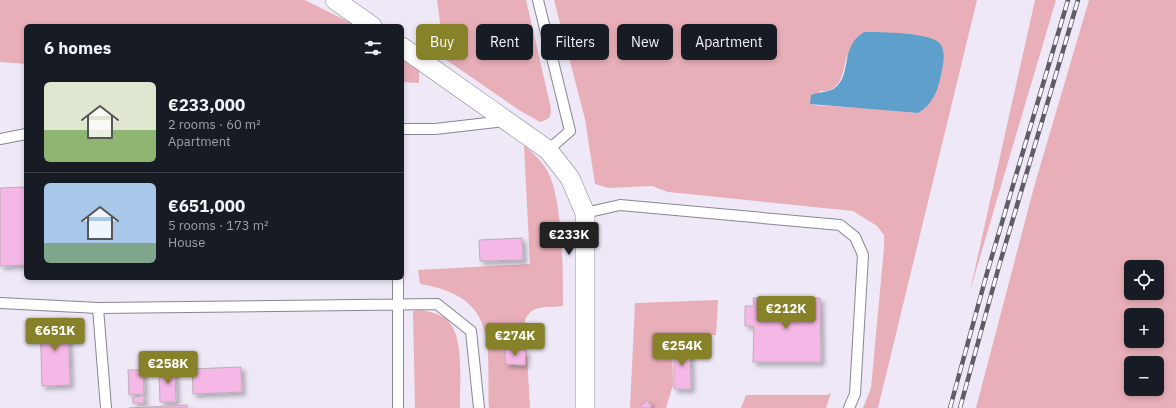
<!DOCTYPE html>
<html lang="en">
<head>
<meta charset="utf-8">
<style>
	:root { --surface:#171b24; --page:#242831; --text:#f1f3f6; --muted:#9ea1a6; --line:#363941; --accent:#878129 }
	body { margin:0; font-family:"IBM Plex Sans",sans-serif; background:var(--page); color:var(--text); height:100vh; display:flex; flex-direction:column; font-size:15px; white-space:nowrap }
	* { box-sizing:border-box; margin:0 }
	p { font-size:13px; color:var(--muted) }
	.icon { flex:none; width:22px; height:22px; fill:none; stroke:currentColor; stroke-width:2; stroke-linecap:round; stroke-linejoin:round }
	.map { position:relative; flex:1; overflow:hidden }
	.details { position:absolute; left:24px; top:24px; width:380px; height:256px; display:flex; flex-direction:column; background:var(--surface); border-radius:6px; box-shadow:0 2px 6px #0003 }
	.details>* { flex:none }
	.banner { position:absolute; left:416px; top:24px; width:380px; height:36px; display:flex; gap:8px }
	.controls { position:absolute; left:1124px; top:260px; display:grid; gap:8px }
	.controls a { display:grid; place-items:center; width:40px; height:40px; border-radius:6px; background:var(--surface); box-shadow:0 2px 6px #0003; font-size:20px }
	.price { position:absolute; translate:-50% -34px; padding:0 9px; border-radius:4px; background:var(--accent); color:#fff; font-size:13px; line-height:26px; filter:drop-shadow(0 1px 2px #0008) }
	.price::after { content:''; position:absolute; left:50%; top:24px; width:12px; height:9px; margin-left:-6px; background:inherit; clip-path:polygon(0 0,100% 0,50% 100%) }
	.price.active { background:#222; color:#fff }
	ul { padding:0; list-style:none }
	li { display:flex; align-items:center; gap:12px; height:100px; padding:0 20px }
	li+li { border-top:1px solid var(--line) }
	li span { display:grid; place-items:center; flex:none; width:112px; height:80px; border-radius:6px; color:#555 }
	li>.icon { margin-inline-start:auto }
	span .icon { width:48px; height:48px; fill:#fffc; stroke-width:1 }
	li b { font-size:17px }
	h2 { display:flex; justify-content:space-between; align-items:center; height:48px; padding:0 20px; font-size:17px }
	.chip { padding:0 14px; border-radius:6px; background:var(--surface); box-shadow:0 2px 6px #0003; font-size:14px; line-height:36px }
	.chip.active { background:var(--accent); color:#fff }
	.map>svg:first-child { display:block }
</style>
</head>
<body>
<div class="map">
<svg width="1176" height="408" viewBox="0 0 1176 408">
	<defs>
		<filter id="shadow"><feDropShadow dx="3.5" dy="3.5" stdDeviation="2" flood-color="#0004"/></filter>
	</defs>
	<rect width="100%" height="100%" fill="#eee8f7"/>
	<path fill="#e9afb9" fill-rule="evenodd" d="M 0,0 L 305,0 L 357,26 L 26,26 L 26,64 L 0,62 Z
		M 437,0 L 526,0 L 550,104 C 552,115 551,119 540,122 L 519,110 L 445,59 Z
		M 554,0 L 977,0 L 878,408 L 863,408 L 871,388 L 884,248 L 884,235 L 877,226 L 853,211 L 668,192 L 652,186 L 608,188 L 595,184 L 585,119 ZM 847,55 L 918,113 L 862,108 L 814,105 L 820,91 C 842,93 843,71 847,55 Z
		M 1035,0 L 1056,0 L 970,291 Z
		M 1089,0 L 1176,0 L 1176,408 L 976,408 L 1034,187 ZM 1131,267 L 1157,267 L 1157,293 L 1131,293 ZM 1131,315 L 1157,315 L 1157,341 L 1131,341 ZM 1131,363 L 1157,363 L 1157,389 L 1131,389 Z
		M 402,57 L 419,69 L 419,83 L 402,82 Z
		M 524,145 C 533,153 542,161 548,172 C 563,202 563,272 563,306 C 547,308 532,304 525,320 L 530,408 L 489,408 C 487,344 499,297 420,284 L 418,270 L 530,264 Z
		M 718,300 L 716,335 L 672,337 L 673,385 L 666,408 L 630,408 L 635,303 Z
		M 422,310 C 429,312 439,314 445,318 C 466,334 459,384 460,408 L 415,408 L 413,311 Z
		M 831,393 L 826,408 L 741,408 L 746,395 L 827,395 Z"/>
	<path fill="#5ea0cb" d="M 864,32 C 878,32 935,32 941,45 C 946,54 943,65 941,75 C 938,91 932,105 918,113 L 810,104 L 811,95 C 820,91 831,93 837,86 C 852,71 840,47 864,32 Z"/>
	<path fill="#f5b7e6" stroke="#bcaeb8" filter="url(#shadow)" d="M 26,187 L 26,265 L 0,266 L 0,188 Z
		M 522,238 L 523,260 L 480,261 L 479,240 Z
		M 753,298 L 820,298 L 821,362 L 753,362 L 754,326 L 745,326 L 745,306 L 754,306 Z
		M 68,318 L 70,385 L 42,386 L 40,319 Z
		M 674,345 L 690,345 L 691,389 L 674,389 Z
		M 505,349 L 526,350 L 525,365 L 505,364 Z
		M 241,367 L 242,392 L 193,394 L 192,369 Z
		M 175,368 L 176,402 L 160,402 L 159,369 Z
		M 128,370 L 143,370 L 144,394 L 129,395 Z
		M 144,396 L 144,403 L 133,403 L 133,397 Z
		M 644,401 L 649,401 L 649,404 L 651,404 L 651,408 L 642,408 L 641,404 L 644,404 Z
		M 187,405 L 187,408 L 129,408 Z"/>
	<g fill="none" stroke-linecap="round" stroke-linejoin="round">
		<g stroke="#8a8592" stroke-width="12">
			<path id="lane" d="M 538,0 L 570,131 L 548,150
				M 402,129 L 435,129 L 505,121
				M 0,139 L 26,134
				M 585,213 L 620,205 L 840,225 L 855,237 L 863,255 L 855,394 L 849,408
				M 0,303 L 98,308 L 437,304 L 471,331 L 479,408
				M 98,308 L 106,408
				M 398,408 L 398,278"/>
		</g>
		<g stroke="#8a8592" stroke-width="20">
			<path id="street" d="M 335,0 L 372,26
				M 402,47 L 548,150 L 570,178 L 585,213 L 585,408"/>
		</g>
		<use href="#lane" stroke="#fff" stroke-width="10"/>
		<use href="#street" stroke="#fff" stroke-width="19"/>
		<g stroke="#605c64" stroke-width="4.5">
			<path id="rail" d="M 950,408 L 987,273 L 1068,0
				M 960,408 L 999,266 L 1078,0"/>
		</g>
		<use href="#rail" stroke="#faf7fd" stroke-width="3" stroke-dasharray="9" stroke-linecap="butt"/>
	</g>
</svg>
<div class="controls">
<a><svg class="icon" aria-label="locate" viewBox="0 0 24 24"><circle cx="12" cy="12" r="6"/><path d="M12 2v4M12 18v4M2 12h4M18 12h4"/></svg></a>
<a>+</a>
<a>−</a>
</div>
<b class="price active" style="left:569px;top:256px">€233K</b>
<b class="price" style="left:786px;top:330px">€212K</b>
<b class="price" style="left:55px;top:352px">€651K</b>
<b class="price" style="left:515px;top:357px">€274K</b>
<b class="price" style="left:682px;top:367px">€254K</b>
<b class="price" style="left:168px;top:385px">€258K</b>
<div class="banner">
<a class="chip active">Buy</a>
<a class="chip">Rent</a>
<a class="chip">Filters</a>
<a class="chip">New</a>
<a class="chip">Apartment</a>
</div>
<section class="details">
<h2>6 homes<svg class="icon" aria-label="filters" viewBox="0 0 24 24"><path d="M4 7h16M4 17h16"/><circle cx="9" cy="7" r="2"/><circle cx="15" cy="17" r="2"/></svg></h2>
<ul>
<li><span style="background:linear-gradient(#dfe7d0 60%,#8fb573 0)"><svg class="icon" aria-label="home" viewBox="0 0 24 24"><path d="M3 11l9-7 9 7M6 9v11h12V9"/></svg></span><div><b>€233,000</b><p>2 rooms · 60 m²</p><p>Apartment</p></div></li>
<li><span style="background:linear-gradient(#a9c7e8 75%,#7fa58c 0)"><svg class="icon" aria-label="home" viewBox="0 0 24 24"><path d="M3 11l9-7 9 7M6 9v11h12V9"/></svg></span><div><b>€651,000</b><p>5 rooms · 173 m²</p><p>House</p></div></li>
</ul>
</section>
</div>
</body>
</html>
